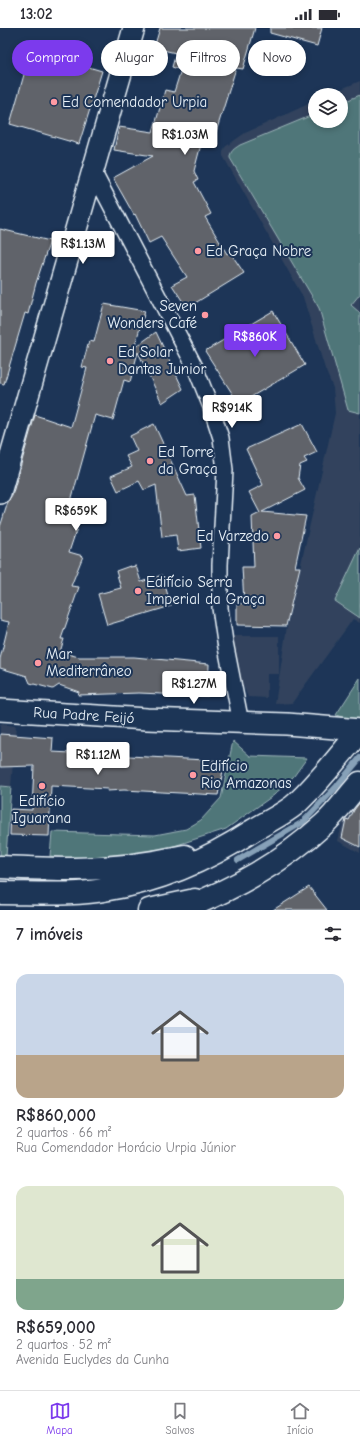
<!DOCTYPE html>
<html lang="pt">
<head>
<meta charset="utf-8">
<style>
	:root { --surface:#fff; --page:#f2f2f3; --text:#2b2b33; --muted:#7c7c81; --line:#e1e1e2; --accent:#7c3aed }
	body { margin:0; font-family:"Comic Neue",sans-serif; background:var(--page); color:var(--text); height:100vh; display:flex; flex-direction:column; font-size:15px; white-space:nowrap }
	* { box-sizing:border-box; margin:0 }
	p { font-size:13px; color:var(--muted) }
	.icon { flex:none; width:22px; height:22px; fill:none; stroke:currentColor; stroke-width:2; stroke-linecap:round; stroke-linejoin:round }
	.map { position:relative; height:882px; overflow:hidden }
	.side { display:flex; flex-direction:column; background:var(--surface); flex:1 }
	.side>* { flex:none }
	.guide { position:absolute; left:12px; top:12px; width:336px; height:36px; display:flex; gap:8px }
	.controls { position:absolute; left:308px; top:60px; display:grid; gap:8px }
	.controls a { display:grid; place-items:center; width:40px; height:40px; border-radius:50%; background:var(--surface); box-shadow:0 2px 6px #0003; font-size:20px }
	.price { position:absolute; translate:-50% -34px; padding:0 9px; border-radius:4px; background:#fff; color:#222; font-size:13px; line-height:26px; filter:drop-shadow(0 1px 2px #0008) }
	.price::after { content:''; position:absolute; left:50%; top:24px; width:12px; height:9px; margin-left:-6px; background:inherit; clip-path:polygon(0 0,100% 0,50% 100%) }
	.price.active { background:var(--accent); color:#fff }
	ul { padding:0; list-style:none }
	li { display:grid; align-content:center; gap:8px; height:212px; padding:0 16px }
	li span { display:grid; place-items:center; height:124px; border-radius:12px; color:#555 }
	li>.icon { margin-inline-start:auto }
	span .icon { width:72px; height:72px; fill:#fffc; stroke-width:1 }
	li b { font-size:17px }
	h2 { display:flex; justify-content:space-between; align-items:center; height:48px; padding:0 16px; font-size:17px }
	.tag { padding:0 14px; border-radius:18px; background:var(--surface); box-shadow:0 2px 6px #0003; font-size:14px; line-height:36px }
	.tag.active { background:var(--accent); color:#fff }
	.status { display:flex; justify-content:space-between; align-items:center; height:28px; padding:0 20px; background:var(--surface); direction:ltr }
	.status svg { height:11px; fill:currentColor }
	.menu { display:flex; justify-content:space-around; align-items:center; height:56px; border-top:1px solid var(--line); background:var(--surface); font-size:11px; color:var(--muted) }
	.menu a { display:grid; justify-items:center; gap:2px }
	.menu .active { color:var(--accent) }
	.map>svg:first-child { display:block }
</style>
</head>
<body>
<div class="status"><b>13:02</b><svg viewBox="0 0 49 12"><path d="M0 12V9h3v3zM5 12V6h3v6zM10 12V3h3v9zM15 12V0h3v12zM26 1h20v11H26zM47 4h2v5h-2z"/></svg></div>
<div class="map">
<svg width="360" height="882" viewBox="0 0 360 882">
	<rect width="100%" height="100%" fill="#1d3557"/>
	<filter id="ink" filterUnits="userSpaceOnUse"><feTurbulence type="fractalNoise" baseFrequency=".025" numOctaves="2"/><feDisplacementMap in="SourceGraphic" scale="8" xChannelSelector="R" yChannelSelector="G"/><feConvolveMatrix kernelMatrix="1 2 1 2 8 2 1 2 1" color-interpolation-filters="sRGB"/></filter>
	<g filter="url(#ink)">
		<path fill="#31435d" d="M 360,53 L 360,595 L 353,591 L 292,675 L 275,676 L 287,598 L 335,385 L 333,360 L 325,341 L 303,269 L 223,128 L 223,124 L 225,119 L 245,105 L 315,73 L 315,93 L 341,93 L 341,67 L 327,67 Z
			M 231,608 L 279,608 L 279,646 L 267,646 L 267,670 L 248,669 L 238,647 Z
			M 0,696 L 16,698 L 11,759 L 0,758 Z
			M 360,757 L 360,825 L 338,813 L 348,771 Z"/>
		<path fill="#4f7679" stroke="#9cb4b8" d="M 360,67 L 360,266 L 351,277 L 360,285 L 360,385 L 348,382 L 319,280 L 230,130 C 230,123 234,121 240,117 L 315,86 L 315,93 L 341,93 L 341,75 Z
			M 360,520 L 360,590 L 335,573 Z
			M 360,650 L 360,692 L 358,695 L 336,687 Z
			M 233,713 L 250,728 L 307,730 L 294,748 L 274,767 L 226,801 L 168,820 L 133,830 L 90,833 L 50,828 L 52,804 L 155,807 L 186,801 L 201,792 L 221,770 Z
			M 0,758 L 11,759 L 6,828 L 0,828 Z"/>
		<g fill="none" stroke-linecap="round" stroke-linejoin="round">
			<path stroke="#87a1b8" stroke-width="6" d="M 238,832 L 303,794 L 337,758 L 360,730"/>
		</g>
		<path fill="#60646a" stroke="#e8f1f8" d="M 160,0 L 255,0 L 243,41 L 236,40 L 216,104 L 205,101 L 194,143 L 198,152 L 194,154 L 211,186 L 205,189 L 227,226 L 230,224 L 244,245 L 187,280 L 172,257 L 187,249 L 161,209 L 149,215 L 135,186 L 134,187 L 113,150 L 153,128 L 114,122 L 119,99 L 153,104 L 165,62 L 174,64 L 181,42 L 172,39 L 176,25 L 154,20 Z
			M 270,0 L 322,0 L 317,18 L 270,5 Z
			M 31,22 L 102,43 L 79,116 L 10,96 Z
			M 0,201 L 50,213 L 36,255 L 28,286 L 25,285 L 4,356 L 0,355 Z
			M 104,276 L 145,283 L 134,320 L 156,304 L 183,361 L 162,375 L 138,324 L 130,354 L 124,352 L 113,392 L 95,387 L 66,491 L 79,494 L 69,524 L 83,528 L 71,558 L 79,559 L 61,611 L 64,611 L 60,624 L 79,629 L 134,629 L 209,636 L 208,668 L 139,665 L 78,667 L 79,664 L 59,657 L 53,661 L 30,655 L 27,648 L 0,640 L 0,631 L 9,594 L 0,592 L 0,499 L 8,474 L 12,468 L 35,387 L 71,399 L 87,340 L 82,339 L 89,313 L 94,314 Z
			M 273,283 L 305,337 L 239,376 L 205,323 Z
			M 154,396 L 187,468 L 195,467 L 201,520 L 178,523 L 176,507 L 162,509 L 156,457 L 144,462 L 139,453 L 118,463 L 111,448 L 132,439 L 126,428 L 137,423 L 130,408 Z
			M 302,396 L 317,424 L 304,430 L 307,434 L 300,437 L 298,450 L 305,462 L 262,484 L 306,488 L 295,539 L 300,539 L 286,598 L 237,597 L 237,576 L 244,575 L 242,539 L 254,539 L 252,489 L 260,485 L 249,464 L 263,457 L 246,421 Z
			M 130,538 L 130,539 L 136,538 L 141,554 L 162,547 L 171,578 L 107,597 L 98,566 L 121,560 L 116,543 Z
			M 0,706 L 53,710 L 52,724 L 225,733 L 218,767 L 124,762 L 107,763 L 108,761 L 51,758 L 49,808 L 10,807 L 11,781 L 32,782 L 34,738 L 0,739 Z
			M 360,774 L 360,819 L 342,810 L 346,791 L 349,792 L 354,782 Z
			M 309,859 L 327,882 L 273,882 Z"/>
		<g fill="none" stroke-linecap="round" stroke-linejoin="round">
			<g stroke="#e8f1f8" stroke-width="18">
				<path id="minor" d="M 93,143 L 195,339 L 211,379 L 221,410 L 225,442 L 220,537 L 220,580 L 225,614 L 241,695"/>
			</g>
			<g stroke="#e8f1f8" stroke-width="24">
				<g id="secondary">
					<path d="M 0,465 L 134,0"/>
					<path id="s1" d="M 0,682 L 147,691 L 287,696 L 360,702"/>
				</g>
			</g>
			<g stroke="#e8f1f8" stroke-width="25">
				<path id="primary" d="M 0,839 C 24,840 49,841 73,841 C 111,841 149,836 185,828
					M 0,865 C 36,865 74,868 109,861 C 160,853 209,831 252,803 C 265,795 288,784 298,774 C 321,752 340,727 360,703
					M 149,882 L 195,872
					M 181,882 C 235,860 280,836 324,796 C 337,784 348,768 360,755"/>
			</g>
			<use href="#minor" stroke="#1d3557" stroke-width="15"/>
			<use href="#secondary" stroke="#1d3557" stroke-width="21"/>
			<use href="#primary" stroke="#1d3557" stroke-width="22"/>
		</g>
	</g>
	<g fill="#ff9aa2" stroke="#1d3557" stroke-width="1.5">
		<circle cx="54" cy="74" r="4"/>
		<circle cx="198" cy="223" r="4"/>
		<circle cx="205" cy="287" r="4"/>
		<circle cx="110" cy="333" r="4"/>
		<circle cx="150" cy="433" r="4"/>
		<circle cx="277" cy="508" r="4"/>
		<circle cx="138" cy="563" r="4"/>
		<circle cx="38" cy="635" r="4"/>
		<circle cx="193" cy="747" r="4"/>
		<circle cx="42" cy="758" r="4"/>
	</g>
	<g text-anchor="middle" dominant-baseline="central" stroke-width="4" stroke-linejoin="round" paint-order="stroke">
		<g font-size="15" fill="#e8f1f8" stroke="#1d3557" text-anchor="start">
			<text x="62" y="74">Ed Comendador Urpia</text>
			<text x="206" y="223">Ed Graça Nobre</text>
			<text x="197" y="278" text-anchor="end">Seven<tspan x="197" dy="17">Wonders Café</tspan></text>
			<text x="118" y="324">Ed Solar<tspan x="118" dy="17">Dantas Junior</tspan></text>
			<text x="158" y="424">Ed Torre<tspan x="158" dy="17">da Graça</tspan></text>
			<text x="269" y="508" text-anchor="end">Ed Varzedo</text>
			<text x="146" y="554">Edifício Serra<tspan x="146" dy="17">Imperial da Graça</tspan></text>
			<text x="46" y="626">Mar<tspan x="46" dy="17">Mediterrâneo</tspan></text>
			<text x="201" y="738">Edifício<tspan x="201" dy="17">Rio Amazonas</tspan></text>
			<text x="42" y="773" text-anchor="middle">Edifício<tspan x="42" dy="17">Iguarana</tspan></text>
		</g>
		<g font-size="15" fill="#e8f1f8" stroke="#1d3557">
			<text stroke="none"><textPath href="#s1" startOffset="84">Rua Padre Feijó</textPath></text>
		</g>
	</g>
</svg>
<div class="controls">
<a><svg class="icon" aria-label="layers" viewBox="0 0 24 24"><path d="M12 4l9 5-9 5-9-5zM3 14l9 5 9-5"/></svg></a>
</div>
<b class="price" style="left:185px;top:128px">R$1.03M</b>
<b class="price" style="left:83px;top:237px">R$1.13M</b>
<b class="price active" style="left:255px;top:330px">R$860K</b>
<b class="price" style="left:232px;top:401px">R$914K</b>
<b class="price" style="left:76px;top:504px">R$659K</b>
<b class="price" style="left:194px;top:677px">R$1.27M</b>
<b class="price" style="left:98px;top:748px">R$1.12M</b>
<div class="guide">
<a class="tag active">Comprar</a>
<a class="tag">Alugar</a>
<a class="tag">Filtros</a>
<a class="tag">Novo</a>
</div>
</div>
<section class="side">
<h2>7 imóveis<svg class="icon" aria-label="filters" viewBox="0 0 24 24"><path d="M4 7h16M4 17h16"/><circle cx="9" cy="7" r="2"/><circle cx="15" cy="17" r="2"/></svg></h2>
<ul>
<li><span style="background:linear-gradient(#c9d6e8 65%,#b9a48a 0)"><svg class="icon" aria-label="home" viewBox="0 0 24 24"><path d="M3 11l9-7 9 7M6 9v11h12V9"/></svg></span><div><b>R$860,000</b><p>2 quartos · 66 m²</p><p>Rua Comendador Horácio Urpia Júnior</p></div></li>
<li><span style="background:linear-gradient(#dfe7d0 75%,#7fa58c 0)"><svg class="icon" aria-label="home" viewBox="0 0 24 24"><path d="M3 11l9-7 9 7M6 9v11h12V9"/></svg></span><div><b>R$659,000</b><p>2 quartos · 52 m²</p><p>Avenida Euclydes da Cunha</p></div></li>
</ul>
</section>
<nav class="menu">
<a class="active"><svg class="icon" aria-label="map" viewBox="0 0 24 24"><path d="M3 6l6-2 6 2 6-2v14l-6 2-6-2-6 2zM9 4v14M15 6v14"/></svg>Mapa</a>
<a><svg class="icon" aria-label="saved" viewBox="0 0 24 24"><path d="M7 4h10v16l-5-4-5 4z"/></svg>Salvos</a>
<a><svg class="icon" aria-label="home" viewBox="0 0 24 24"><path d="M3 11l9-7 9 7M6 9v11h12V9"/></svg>Início</a>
</nav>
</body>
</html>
